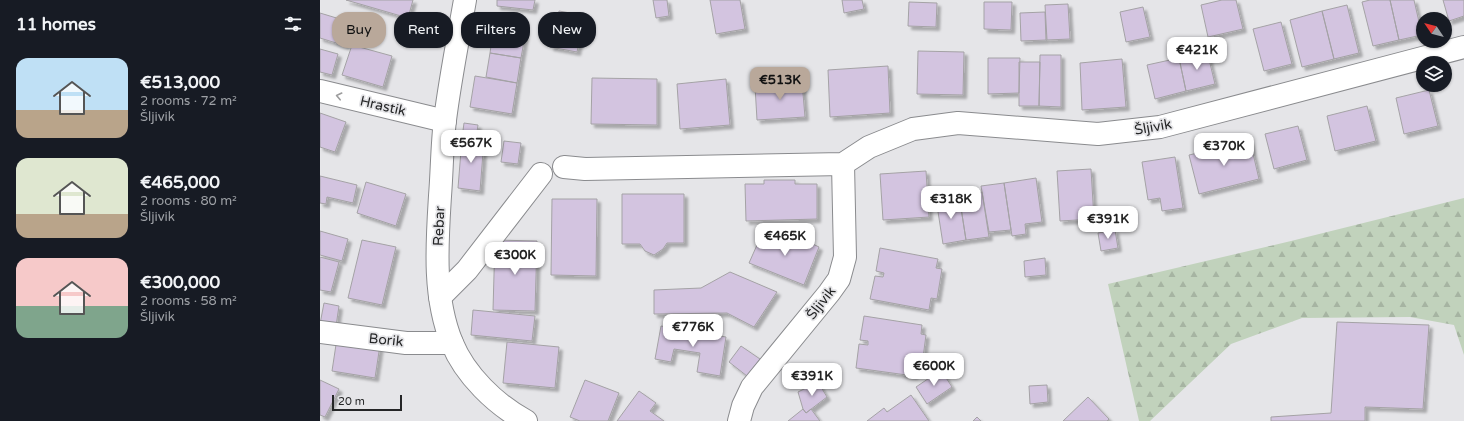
<!DOCTYPE html>
<html lang="en">
<head>
<meta charset="utf-8">
<style>
	:root { --surface:#171b24; --page:#20242c; --text:#f1f3f6; --muted:#9ea1a6; --accent:#b9a89a }
	body { margin:0; font-family:"Varela Round",sans-serif; background:var(--page); color:var(--text); height:100vh; display:flex; flex-direction:column; font-size:15px; white-space:nowrap }
	* { box-sizing:border-box; margin:0 }
	p { font-size:13px; color:var(--muted) }
	.icon { flex:none; width:22px; height:22px; fill:none; stroke:currentColor; stroke-width:2; stroke-linecap:round; stroke-linejoin:round }
	.map { position:relative; flex:1; overflow:hidden }
	.details { display:flex; flex-direction:column; background:var(--surface); width:320px }
	.details>* { flex:none }
	.top-card { position:absolute; left:12px; top:12px; width:380px; height:36px; display:flex; gap:8px }
	.needle { width:26px; rotate:305deg }
	.tools { position:absolute; left:1096px; top:12px; display:grid; gap:8px }
	.tools a { display:grid; place-items:center; width:36px; height:36px; border-radius:50%; background:var(--surface); box-shadow:0 1px 3px #0004; font-size:20px }
	.scale { position:absolute; left:12px; bottom:10px; width:70px; box-sizing:border-box; padding-left:4px; border:2px solid #252627; border-top:0; font-size:11px; line-height:14px; white-space:nowrap; color:#252627; -webkit-text-stroke:3px #e5e5e8; paint-order:stroke }
	.price { position:absolute; translate:-50% -34px; padding:0 9px; border-radius:8px; background:#fff; color:#222; font-size:13px; line-height:26px; filter:drop-shadow(0 1px 2px #0008) }
	.price::after { content:''; position:absolute; left:50%; top:24px; width:12px; height:9px; margin-left:-6px; background:inherit; clip-path:polygon(0 0,100% 0,50% 100%) }
	.price.selected { background:var(--accent); color:#111 }
	ul { padding:0; list-style:none }
	li { display:flex; align-items:center; gap:12px; height:100px; padding:0 16px }
	li span { display:grid; place-items:center; flex:none; width:112px; height:80px; border-radius:12px; color:#555 }
	li>.icon { margin-inline-start:auto }
	span .icon { width:48px; height:48px; fill:#fffc; stroke-width:1 }
	li b { font-size:17px }
	h2 { display:flex; justify-content:space-between; align-items:center; height:48px; padding:0 16px; font-size:17px }
	.chip { padding:0 14px; border-radius:16px; background:var(--surface); box-shadow:0 1px 3px #0004; font-size:14px; line-height:36px }
	.chip.selected { background:var(--accent); color:#111 }
	main { display:flex; flex:1; min-height:0 }
	.map>svg:first-child { display:block }
</style>
</head>
<body>
<main>
<section class="details">
<h2>11 homes<svg class="icon" aria-label="filters" viewBox="0 0 24 24"><path d="M4 7h16M4 17h16"/><circle cx="9" cy="7" r="2"/><circle cx="15" cy="17" r="2"/></svg></h2>
<ul>
<li><span style="background:linear-gradient(#bfe0f5 65%,#b9a48a 0)"><svg class="icon" aria-label="home" viewBox="0 0 24 24"><path d="M3 11l9-7 9 7M6 9v11h12V9"/></svg></span><div><b>€513,000</b><p>2 rooms · 72 m²</p><p>Šljivik</p></div></li>
<li><span style="background:linear-gradient(#dfe7d0 70%,#b9a48a 0)"><svg class="icon" aria-label="home" viewBox="0 0 24 24"><path d="M3 11l9-7 9 7M6 9v11h12V9"/></svg></span><div><b>€465,000</b><p>2 rooms · 80 m²</p><p>Šljivik</p></div></li>
<li><span style="background:linear-gradient(#f6c9c9 60%,#7fa58c 0)"><svg class="icon" aria-label="home" viewBox="0 0 24 24"><path d="M3 11l9-7 9 7M6 9v11h12V9"/></svg></span><div><b>€300,000</b><p>2 rooms · 58 m²</p><p>Šljivik</p></div></li>
</ul>
</section>
<div class="map">
<svg width="1144" height="421" viewBox="0 0 1144 421">
	<defs>
		<pattern id="forest-firs" width="22" height="20" patternUnits="userSpaceOnUse"><rect width="22" height="20" fill="#c1d2bc"/><path d="M5 1l3.5 6h-7zM16 11l3.5 6h-7z" fill="#a6b4a2"/></pattern>
		<filter id="shadow"><feDropShadow dx="3.5" dy="3.5" stdDeviation="1" flood-color="#0004"/></filter>
	</defs>
	<rect width="100%" height="100%" fill="#e5e5e8"/>
	<path fill="url(#forest-firs)" d="M 1144,198 L 1144,355 L 1134,325 L 1090,317 L 982,318 L 911,344 L 830,421 L 819,421 L 788,284 L 971,241 Z"/>
	<path fill="#d3c4e0" stroke="#a4a2a5" filter="url(#shadow)" d="M 26,0 L 93,0 L 88,18 Z
		M 177,0 L 215,0 L 213,10 L 177,6 Z
		M 333,0 L 347,0 L 349,16 L 336,18 Z
		M 390,0 L 420,0 L 425,29 L 396,34 Z
		M 522,0 L 542,0 L 544,9 L 524,13 Z
		M 902,0 L 916,0 L 923,29 L 888,37 L 881,5 Z
		M 1050,0 L 1070,0 L 1079,40 L 1053,46 L 1042,2 Z
		M 1070,0 L 1094,0 L 1102,35 L 1079,40 Z
		M 1123,0 L 1144,0 L 1144,16 L 1129,21 Z
		M 589,2 L 617,3 L 616,27 L 588,26 Z
		M 664,2 L 692,2 L 691,30 L 664,29 Z
		M 748,4 L 750,39 L 727,40 L 725,5 Z
		M 1027,5 L 1039,53 L 1014,59 L 1002,11 Z
		M 823,7 L 830,37 L 806,42 L 800,12 Z
		M 239,11 L 256,14 L 253,32 L 236,29 Z
		M 1002,11 L 1014,59 L 982,67 L 970,20 Z
		M 725,12 L 726,40 L 701,41 L 700,13 Z
		M 0,13 L 33,23 L 26,46 L 0,38 Z
		M 961,22 L 972,64 L 944,71 L 933,29 Z
		M 236,29 L 253,32 L 260,38 L 257,52 L 230,47 L 232,34 Z
		M 173,31 L 205,36 L 201,58 L 170,53 Z
		M 32,45 L 72,56 L 63,87 L 22,75 Z
		M 0,49 L 18,54 L 12,75 L 0,72 Z
		M 598,51 L 644,52 L 643,95 L 597,94 Z
		M 887,51 L 895,84 L 866,91 L 859,58 Z
		M 170,53 L 201,58 L 197,83 L 166,77 Z
		M 720,55 L 741,55 L 741,107 L 719,106 Z
		M 668,58 L 700,58 L 699,93 L 668,94 Z
		M 859,58 L 866,91 L 835,99 L 827,65 Z
		M 802,59 L 806,107 L 762,110 L 760,63 Z
		M 699,62 L 720,62 L 719,106 L 699,106 Z
		M 568,66 L 570,113 L 510,117 L 508,70 Z
		M 155,76 L 197,83 L 192,114 L 150,107 Z
		M 272,78 L 337,79 L 337,125 L 271,124 Z
		M 406,79 L 410,125 L 360,129 L 357,84 Z
		M 482,82 L 485,117 L 437,120 L 435,86 Z
		M 1109,90 L 1118,126 L 1084,134 L 1076,98 Z
		M 1047,106 L 1056,141 L 1015,151 L 1007,116 Z
		M 0,113 L 26,122 L 15,152 L 0,147 Z
		M 144,123 L 158,125 L 156,139 L 142,138 Z
		M 978,126 L 987,160 L 954,169 L 945,134 Z
		M 142,138 L 164,140 L 160,191 L 138,188 Z
		M 184,141 L 201,143 L 198,164 L 181,162 Z
		M 930,141 L 939,179 L 879,194 L 869,155 Z
		M 855,157 L 863,208 L 842,211 L 840,198 L 828,200 L 822,162 Z
		M 771,169 L 774,219 L 740,221 L 737,171 Z
		M 606,171 L 609,217 L 563,220 L 560,174 Z
		M 0,176 L 37,185 L 33,203 L 7,197 L 6,204 L 0,203 Z
		M 716,178 L 722,222 L 705,224 L 706,234 L 692,236 L 684,183 Z
		M 444,180 L 475,180 L 475,184 L 497,184 L 497,219 L 426,221 L 425,184 L 444,184 Z
		M 46,182 L 86,194 L 76,226 L 37,213 Z
		M 684,183 L 691,230 L 669,232 L 661,186 Z
		M 662,192 L 669,237 L 646,240 L 639,195 Z
		M 302,194 L 364,194 L 364,243 L 347,243 L 343,249 L 334,255 L 325,251 L 320,244 L 302,244 Z
		M 639,195 L 646,240 L 623,244 L 616,199 Z
		M 232,199 L 277,199 L 276,276 L 231,275 Z
		M 795,230 L 798,248 L 781,251 L 778,233 Z
		M 0,231 L 28,239 L 22,261 L 0,255 Z
		M 441,236 L 478,237 L 499,247 L 484,285 L 429,263 Z
		M 42,240 L 76,247 L 62,305 L 28,298 Z
		M 175,240 L 217,241 L 215,311 L 173,310 Z
		M 560,248 L 618,259 L 616,268 L 622,269 L 617,299 L 611,298 L 609,310 L 550,299 L 555,276 L 563,277 L 564,273 L 556,271 Z
		M 0,257 L 19,262 L 11,292 L 0,290 Z
		M 725,258 L 726,275 L 705,277 L 704,261 Z
		M 410,272 L 457,292 L 434,327 L 407,313 L 334,314 L 334,290 L 381,288 Z
		M 4,303 L 19,306 L 16,326 L 0,324 Z
		M 153,310 L 215,316 L 212,341 L 151,335 Z
		M 544,316 L 602,325 L 601,334 L 606,335 L 602,365 L 596,364 L 594,376 L 536,368 L 539,344 L 548,345 L 548,341 L 540,340 Z
		M 1017,322 L 1109,325 L 1103,409 L 1045,407 L 1045,421 L 951,421 L 951,417 L 1011,413 Z
		M 341,326 L 406,337 L 400,376 L 377,372 L 380,353 L 354,349 L 351,362 L 335,359 Z
		M 17,338 L 60,345 L 55,378 L 12,371 Z
		M 187,342 L 239,347 L 235,388 L 183,383 Z
		M 421,346 L 440,359 L 427,376 L 409,362 Z
		M 621,370 L 632,387 L 607,404 L 596,387 Z
		M 0,380 L 19,389 L 5,417 L 0,415 Z
		M 265,380 L 299,393 L 288,421 L 260,421 L 250,417 Z
		M 498,382 L 507,397 L 486,413 L 483,409 L 478,392 Z
		M 727,385 L 728,402 L 710,404 L 709,386 Z
		M 319,391 L 336,403 L 330,411 L 344,421 L 297,421 Z
		M 591,395 L 609,421 L 547,421 L 564,408 L 567,412 Z
		M 768,397 L 789,419 L 787,421 L 743,421 Z
		M 483,409 L 486,413 L 491,409 L 500,421 L 468,421 Z
		M 657,417 L 661,421 L 653,421 Z"/>
	<g fill="none" stroke-linecap="round" stroke-linejoin="round">
		<g stroke="#8a8b8e" stroke-width="24">
			<path id="street" d="M 0,91 L 125,121
				M 244,167 L 265,169 L 523,164 L 549,147 L 593,129 L 638,123 L 778,134 L 840,127 L 1144,47
				M 120,297 L 147,270 L 221,174
				M 0,332 L 86,343 L 132,343
				M 419,421 L 423,406 L 432,387 L 509,293 L 519,279 L 525,257 L 523,164"/>
		</g>
		<g stroke="#8a8b8e" stroke-width="24">
			<path id="secondary" d="M 145,0 C 138,40 130,80 125,120 C 122,145 122,171 120,196 C 117,244 113,297 132,343 C 145,375 176,405 206,421"/>
		</g>
		<use href="#street" stroke="#fff" stroke-width="22"/>
		<use href="#secondary" stroke="#fff" stroke-width="22"/>
	</g>
	<defs><path id="oneway-chevron" d="M-2-3.5L2.5 0L-2 3.5" fill="none" stroke-width="1.6" stroke-linecap="round" stroke-linejoin="round"/></defs>
	<use stroke="#9d9d9e" href="#oneway-chevron" transform="translate(19 96) rotate(-167)"/>
	<g text-anchor="middle" dominant-baseline="central" stroke-width="3.5" stroke-linejoin="round" paint-order="stroke">
		<g font-size="14" fill="#252627" stroke="#e5e5e8">
			<text transform="translate(63 106) rotate(13)">Hrastik</text>
			<text transform="translate(833 127) rotate(-10)">Šljivik</text>
			<text transform="translate(119 226) rotate(-87)">Rebar</text>
			<text transform="translate(501 303) rotate(-52)">Šljivik</text>
			<text transform="translate(66 340) rotate(6)">Borik</text>
		</g>
	</g>
</svg>
<div class="tools">
<a><svg class="needle" viewBox="-14 -14 28 28"><path d="M0-13l5 13h-10z" fill="#e53935"/><path d="M0 13l5-13h-10z" fill="#9ea1a6"/></svg></a>
<a><svg class="icon" aria-label="layers" viewBox="0 0 24 24"><path d="M12 4l9 5-9 5-9-5zM3 14l9 5 9-5"/></svg></a>
</div>
<div class="scale">20 m</div>
<b class="price" style="left:877px;top:71px">€421K</b>
<b class="price selected" style="left:460px;top:101px">€513K</b>
<b class="price" style="left:151px;top:164px">€567K</b>
<b class="price" style="left:904px;top:167px">€370K</b>
<b class="price" style="left:631px;top:220px">€318K</b>
<b class="price" style="left:788px;top:240px">€391K</b>
<b class="price" style="left:465px;top:257px">€465K</b>
<b class="price" style="left:195px;top:276px">€300K</b>
<b class="price" style="left:373px;top:348px">€776K</b>
<b class="price" style="left:614px;top:387px">€600K</b>
<b class="price" style="left:492px;top:397px">€391K</b>
<div class="top-card">
<a class="chip selected">Buy</a>
<a class="chip">Rent</a>
<a class="chip">Filters</a>
<a class="chip">New</a>
</div>
</div>
</main>
</body>
</html>
